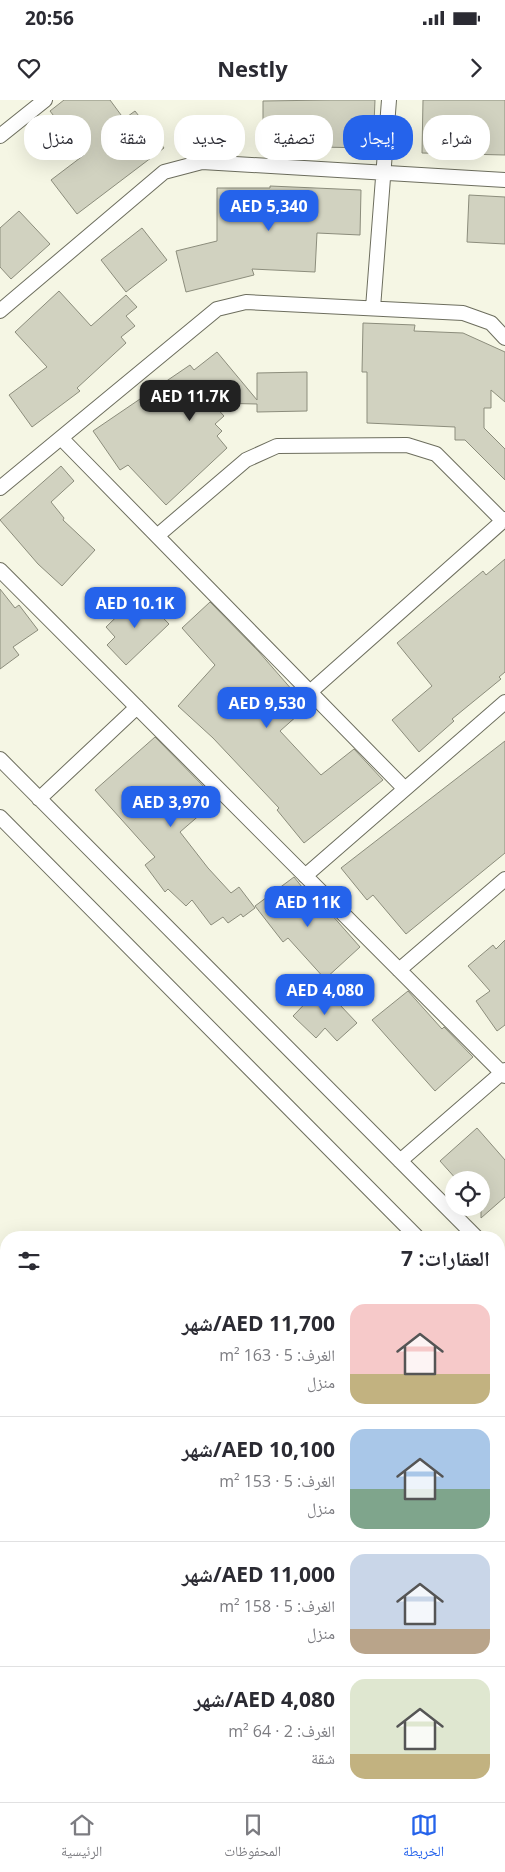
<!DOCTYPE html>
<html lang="ar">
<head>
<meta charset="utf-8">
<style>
	:root { --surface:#fff; --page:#f2f2f3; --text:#2b2b33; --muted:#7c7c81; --line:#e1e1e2; --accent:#2563eb }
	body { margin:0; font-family:"Open Sans","Noto Naskh Arabic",sans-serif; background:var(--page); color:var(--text); direction:rtl; height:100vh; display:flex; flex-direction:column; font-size:19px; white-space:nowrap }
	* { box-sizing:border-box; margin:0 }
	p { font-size:16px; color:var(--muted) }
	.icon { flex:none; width:28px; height:28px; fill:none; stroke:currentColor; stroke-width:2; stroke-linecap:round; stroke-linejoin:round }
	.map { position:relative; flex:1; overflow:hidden; direction:ltr }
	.sheet { position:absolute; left:0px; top:1131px; width:505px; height:571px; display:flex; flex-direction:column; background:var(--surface); border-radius:20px 20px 0 0; box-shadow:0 5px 20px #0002; direction:rtl }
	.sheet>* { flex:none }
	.hud { position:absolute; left:15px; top:15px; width:475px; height:45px; direction:rtl; display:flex; gap:10px }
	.tools { position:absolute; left:445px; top:1071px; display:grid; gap:10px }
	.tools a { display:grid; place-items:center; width:45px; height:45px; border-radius:50%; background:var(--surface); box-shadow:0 5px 20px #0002; font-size:25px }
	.price { position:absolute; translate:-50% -42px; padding:0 11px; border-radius:10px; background:var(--accent); color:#fff; font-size:16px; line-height:32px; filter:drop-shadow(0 1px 2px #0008) }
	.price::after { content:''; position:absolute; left:50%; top:30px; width:15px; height:11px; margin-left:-8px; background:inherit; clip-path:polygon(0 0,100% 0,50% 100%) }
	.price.selected { background:#222; color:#fff }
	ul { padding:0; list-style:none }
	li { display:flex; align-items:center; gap:15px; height:125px; padding:0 15px }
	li+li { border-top:1px solid var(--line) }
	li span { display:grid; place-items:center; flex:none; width:140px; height:100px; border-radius:15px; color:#555 }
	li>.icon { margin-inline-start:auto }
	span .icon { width:60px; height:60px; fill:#fffc; stroke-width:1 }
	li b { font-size:21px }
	h2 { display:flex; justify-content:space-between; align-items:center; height:60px; padding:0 15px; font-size:21px }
	.pill { padding:0 18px; border-radius:20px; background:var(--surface); box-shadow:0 5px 20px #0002; font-size:18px; line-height:45px }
	.pill.selected { background:var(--accent); color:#fff }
	.status { display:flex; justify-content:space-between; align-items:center; height:35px; padding:0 25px; background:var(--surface); direction:ltr }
	.status svg { height:14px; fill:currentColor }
	header { display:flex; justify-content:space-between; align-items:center; height:65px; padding:0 15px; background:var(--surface); font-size:22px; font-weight:700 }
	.tabs { display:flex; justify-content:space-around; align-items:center; height:70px; border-top:1px solid var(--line); background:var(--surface); font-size:14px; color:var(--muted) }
	.tabs a { display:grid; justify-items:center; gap:2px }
	.tabs .selected { color:var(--accent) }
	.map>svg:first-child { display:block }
</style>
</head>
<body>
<div class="status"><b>20:56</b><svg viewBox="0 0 49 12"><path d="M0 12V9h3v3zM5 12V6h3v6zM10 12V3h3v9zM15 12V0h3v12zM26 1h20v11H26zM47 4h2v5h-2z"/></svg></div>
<header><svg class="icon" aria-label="forward" viewBox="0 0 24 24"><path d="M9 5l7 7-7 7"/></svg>Nestly<svg class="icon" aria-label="heart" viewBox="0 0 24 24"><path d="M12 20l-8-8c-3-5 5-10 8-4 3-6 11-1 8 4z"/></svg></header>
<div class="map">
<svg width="505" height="1702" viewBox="0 0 505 1702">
	<rect width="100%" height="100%" fill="#f5f6e4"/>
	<path fill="#d1d2c0" stroke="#8c8d7c" d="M 64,0 L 110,0 L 124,19 L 135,11 L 164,48 L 77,114 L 51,80 L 84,55 L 50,11 Z
		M 330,0 L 375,0 L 373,48 L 263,46 L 263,1 Z
		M 423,0 L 505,0 L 505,55 L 422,53 Z
		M 270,86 L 361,90 L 360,135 L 317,133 L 315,172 L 252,169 L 254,175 L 186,192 L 176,151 L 217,141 L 217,88 L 270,88 Z
		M 469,95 L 505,97 L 505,144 L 467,142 Z
		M 19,111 L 50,144 L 11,179 L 0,167 L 0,128 Z
		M 142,128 L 167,160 L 126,192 L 101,160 Z
		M 59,191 L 91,226 L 126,195 L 137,207 L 126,216 L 135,226 L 121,237 L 126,243 L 77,288 L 80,291 L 32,327 L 9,295 L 47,267 L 15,232 Z
		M 363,223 L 415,225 L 414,231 L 463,233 L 505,252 L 505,302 L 491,290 L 491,308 L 484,308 L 484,328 L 505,349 L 505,380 L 465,340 L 455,340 L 455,327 L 367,323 L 367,272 L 362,272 Z
		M 217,252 L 257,300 L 257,273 L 307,272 L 307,311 L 257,312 L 257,304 L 212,303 L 224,316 L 215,324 L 222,331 L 217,336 L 227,348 L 166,405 L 128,365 L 120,370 L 93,331 L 190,265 L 194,270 Z
		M 61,366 L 74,381 L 51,402 L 64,418 L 63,420 L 95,450 L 62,486 L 38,464 L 0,420 Z
		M 505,459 L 505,572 L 499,577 L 501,579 L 452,619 L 454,621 L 419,652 L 392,620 L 432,586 L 397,543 L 483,471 L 486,475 Z
		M 0,489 L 15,508 L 19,505 L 38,530 L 13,547 L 19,555 L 0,569 Z
		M 140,494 L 169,524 L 126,565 L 107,545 L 115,537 L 106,527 Z
		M 210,502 L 259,552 L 307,607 L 280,631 L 321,675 L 354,649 L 383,680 L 304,743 L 277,710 L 279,708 L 213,638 L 178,606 L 215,565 L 182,528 Z
		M 155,637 L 217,700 L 180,732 L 208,768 L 231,793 L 239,787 L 255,808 L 243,817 L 241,814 L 228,823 L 223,817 L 211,825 L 192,800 L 186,806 L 168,789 L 165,792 L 145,765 L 155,757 L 95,690 Z
		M 505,641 L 505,753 L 406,834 L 373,795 L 367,800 L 341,768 Z
		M 294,777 L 327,818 L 331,814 L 360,847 L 325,879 L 288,838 L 283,842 L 255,806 Z
		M 505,840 L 505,925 L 497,931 L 476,901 L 490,891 L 468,866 L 493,845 L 496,849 Z
		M 322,886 L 357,923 L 337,941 L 325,928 L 316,938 L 293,916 Z
		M 408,891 L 442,929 L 444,927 L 473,957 L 435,991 L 372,920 Z
		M 477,1028 L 505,1060 L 505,1097 L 481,1118 L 481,1080 L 457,1080 L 440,1061 Z"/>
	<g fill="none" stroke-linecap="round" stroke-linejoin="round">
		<g stroke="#6d6e5e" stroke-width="16">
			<path id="street" d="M 0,36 L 45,0
				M 373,208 L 389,0
				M 0,211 L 164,72 L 202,62 L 505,80
				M 61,338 L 405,689
				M 0,388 L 217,209 L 246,202 L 463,213 L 491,223 L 505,238
				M 157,436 L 246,360 L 277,346 L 407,345 L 436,354 L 503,421
				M 0,470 L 505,976
				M 310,592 L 505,419
				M 0,659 L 477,1138
				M 39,699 L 137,607
				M 0,717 L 418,1138
				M 305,776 L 505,602
				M 399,870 L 505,779
				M 400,1061 L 505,970
				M 499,1159 L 505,1166
				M 499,1219 L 505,1225"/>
		</g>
		<g stroke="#6d6e5e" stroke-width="21">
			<path id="secondary" d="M 499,1657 L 505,1651
				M 451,1702 L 457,1696"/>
		</g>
		<use href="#street" stroke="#fff" stroke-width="14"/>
		<use href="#secondary" stroke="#fff" stroke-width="19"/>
	</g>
</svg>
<div class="tools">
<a><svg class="icon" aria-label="locate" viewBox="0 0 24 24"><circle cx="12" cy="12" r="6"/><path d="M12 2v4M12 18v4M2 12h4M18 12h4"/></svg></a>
</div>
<b class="price" style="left:269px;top:132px">AED 5,340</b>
<b class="price selected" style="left:190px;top:322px">AED 11.7K</b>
<b class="price" style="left:135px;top:529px">AED 10.1K</b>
<b class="price" style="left:267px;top:629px">AED 9,530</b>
<b class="price" style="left:171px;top:728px">AED 3,970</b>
<b class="price" style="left:308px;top:828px">AED 11K</b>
<b class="price" style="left:325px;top:916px">AED 4,080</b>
<div class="hud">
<a class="pill">شراء</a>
<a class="pill selected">إيجار</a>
<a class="pill">تصفية</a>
<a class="pill">جديد</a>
<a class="pill">شقة</a>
<a class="pill">منزل</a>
</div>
<section class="sheet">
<h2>العقارات: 7<svg class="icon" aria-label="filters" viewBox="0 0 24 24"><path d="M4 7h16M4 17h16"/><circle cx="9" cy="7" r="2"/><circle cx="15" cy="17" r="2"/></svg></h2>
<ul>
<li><span style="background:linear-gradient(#f6c9c9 70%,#c2b280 0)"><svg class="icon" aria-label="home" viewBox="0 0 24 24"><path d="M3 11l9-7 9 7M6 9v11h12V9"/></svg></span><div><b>AED 11,700/شهر</b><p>الغرف: 5 · 163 m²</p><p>منزل</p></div></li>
<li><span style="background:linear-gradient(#a9c7e8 60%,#7fa58c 0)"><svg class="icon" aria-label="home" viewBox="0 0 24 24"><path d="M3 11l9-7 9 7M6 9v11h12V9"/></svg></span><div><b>AED 10,100/شهر</b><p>الغرف: 5 · 153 m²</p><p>منزل</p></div></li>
<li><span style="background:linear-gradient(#c9d6e8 75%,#b9a48a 0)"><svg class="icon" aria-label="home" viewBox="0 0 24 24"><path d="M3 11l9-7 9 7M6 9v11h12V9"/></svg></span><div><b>AED 11,000/شهر</b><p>الغرف: 5 · 158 m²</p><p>منزل</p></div></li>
<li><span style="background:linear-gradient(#dfe7d0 75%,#c2b280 0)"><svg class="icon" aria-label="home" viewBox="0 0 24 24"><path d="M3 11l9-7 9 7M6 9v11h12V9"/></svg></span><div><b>AED 4,080/شهر</b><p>الغرف: 2 · 64 m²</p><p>شقة</p></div></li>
</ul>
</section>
</div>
<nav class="tabs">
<a class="selected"><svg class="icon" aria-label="map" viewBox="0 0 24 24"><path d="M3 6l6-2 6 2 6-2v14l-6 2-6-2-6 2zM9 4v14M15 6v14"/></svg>الخريطة</a>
<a><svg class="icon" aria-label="saved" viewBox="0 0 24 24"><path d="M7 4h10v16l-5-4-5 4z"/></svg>المحفوظات</a>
<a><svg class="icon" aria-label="home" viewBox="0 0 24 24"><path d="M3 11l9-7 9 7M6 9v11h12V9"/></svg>الرئيسية</a>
</nav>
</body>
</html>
